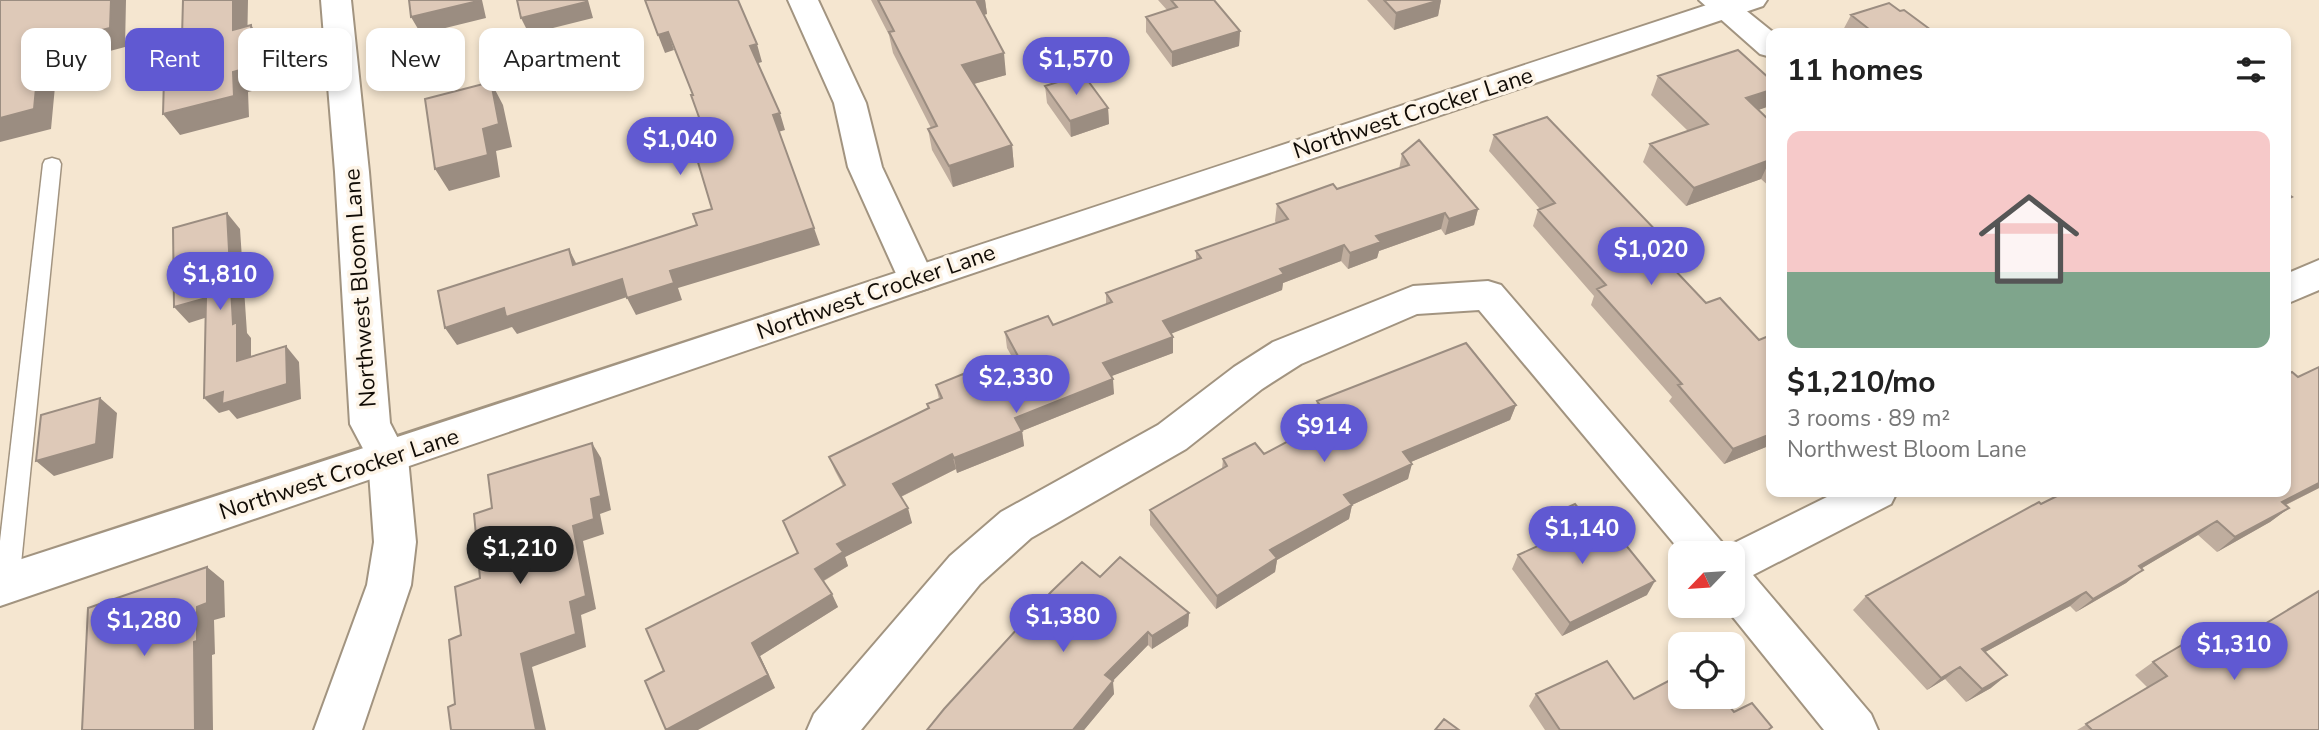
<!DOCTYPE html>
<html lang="en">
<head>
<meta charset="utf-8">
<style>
	:root { --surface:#fff; --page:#f6f6f6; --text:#222; --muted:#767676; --line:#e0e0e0; --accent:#6059d2 }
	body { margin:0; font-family:"Nunito Sans",sans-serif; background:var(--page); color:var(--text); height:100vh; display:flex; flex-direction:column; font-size:26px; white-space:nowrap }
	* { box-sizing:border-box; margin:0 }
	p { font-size:23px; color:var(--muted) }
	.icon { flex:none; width:38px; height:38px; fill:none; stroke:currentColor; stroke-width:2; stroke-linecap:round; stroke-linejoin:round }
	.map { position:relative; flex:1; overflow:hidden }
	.drawer { position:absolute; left:1766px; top:28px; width:525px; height:469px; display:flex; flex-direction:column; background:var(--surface); border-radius:14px; box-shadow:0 4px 10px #0003 }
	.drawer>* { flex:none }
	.guide { position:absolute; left:21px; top:28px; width:665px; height:63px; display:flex; gap:14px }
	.needle { width:46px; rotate:245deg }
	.tools { position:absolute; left:1668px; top:541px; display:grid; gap:14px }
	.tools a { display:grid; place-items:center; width:77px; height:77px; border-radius:14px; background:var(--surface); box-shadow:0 4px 10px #0003; font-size:35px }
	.price { position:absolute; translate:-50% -60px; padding:0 16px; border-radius:24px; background:var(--accent); color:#fff; font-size:23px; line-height:46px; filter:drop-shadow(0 2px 4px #0008) }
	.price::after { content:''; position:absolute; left:50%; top:42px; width:21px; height:16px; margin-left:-10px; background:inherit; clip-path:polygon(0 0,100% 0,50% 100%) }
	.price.active { background:#222; color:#fff }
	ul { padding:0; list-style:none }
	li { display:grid; align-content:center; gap:14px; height:371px; padding:0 21px }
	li+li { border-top:2px solid var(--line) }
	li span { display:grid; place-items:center; height:217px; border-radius:14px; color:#555 }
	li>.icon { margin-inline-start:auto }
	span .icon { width:126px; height:126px; fill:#fffc; stroke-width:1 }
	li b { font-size:30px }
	h2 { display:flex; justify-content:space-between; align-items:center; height:84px; padding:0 21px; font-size:30px }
	.chip { padding:0 24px; border-radius:14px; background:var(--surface); box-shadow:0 4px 10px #0003; font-size:24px; line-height:63px }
	.chip.active { background:var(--accent); color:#fff }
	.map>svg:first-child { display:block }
</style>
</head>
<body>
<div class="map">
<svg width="2319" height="730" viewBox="0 0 2319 730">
	<rect width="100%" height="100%" fill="#f5e6d0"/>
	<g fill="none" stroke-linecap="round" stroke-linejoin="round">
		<g stroke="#a29480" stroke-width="3">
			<path id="lane" d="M 52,158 L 59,160 L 61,164 L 19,584 L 15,592 L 7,595 L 0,592 L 0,541 L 43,164 L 45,160 Z"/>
		</g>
		<g stroke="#a29480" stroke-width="4">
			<path id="street" d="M 321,0 L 351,0 L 369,172 L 390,423 L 408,458 L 416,542 L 411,585 L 362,730 L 314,730 L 367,585 L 374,542 L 368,458 L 350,424 L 335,172 Z
				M 788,0 L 818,0 L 866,103 L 882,167 L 934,278 L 929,288 L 916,292 L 903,288 L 898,278 L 848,167 L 834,103 Z
				M 1699,0 L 1733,0 L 1774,33 L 1771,33 L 1771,57 L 1760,54 Z
				M 2319,260 L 2319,290 L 2286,304 L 2286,274 Z
				M 1488,281 L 1501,285 L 1726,547 L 1837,492 L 1897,492 L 1891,504 L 1753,575 L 1871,714 L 1878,730 L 1824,730 L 1724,606 L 1732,606 L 1732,553 L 1682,553 L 1479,310 L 1417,314 L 1301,364 L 1262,389 L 1186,449 L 1031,538 L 980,584 L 861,730 L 807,730 L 814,714 L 950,556 L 1001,512 L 1158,425 L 1234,367 L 1273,342 L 1413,286 Z"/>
		</g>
		<g stroke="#a29480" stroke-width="4">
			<path id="secondary" d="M 1722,0 L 1767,0 L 1763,6 L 929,288 L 0,606 L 0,566 C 575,381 1148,188 1722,0 Z"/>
		</g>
		<use href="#lane" fill="#fff" fill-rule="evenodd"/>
		<use href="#street" fill="#fff" fill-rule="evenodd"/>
		<use href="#secondary" fill="#fff" fill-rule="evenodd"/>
	</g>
	<path fill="#bfad9e" d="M 871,0 L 985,0 L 987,14 L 983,15 L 1006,75 L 974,84 L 1012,145 L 1014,167 L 953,187 L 932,150 L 928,129 L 931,128 L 893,53 L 889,35 Z
		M 1158,0 L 1214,0 L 1240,31 L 1239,46 L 1172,67 L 1146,32 L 1146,17 L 1167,10 Z
		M 1367,0 L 1441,0 L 1438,16 L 1394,30 Z
		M 1851,15 L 1935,33 L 1844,33 L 1842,32 Z
		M 1658,76 L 1771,80 L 1771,105 L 1758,110 L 1771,122 L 1771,188 L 1761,179 L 1686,206 L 1643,162 L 1650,144 L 1688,131 L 1651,95 Z
		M 1045,86 L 1108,108 L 1109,124 L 1071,137 L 1047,103 Z
		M 1494,135 L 1667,242 L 1661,256 L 1771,445 L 1724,464 L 1669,401 L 1672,397 L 1591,305 L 1594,296 L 1533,226 L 1538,210 L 1540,209 L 1489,151 Z
		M 1402,154 L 1478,209 L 1474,225 L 1445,235 L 1441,229 L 1379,251 L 1377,258 L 1348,269 L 1341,261 L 1283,283 L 1282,290 L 1171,333 L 1173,337 L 1173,353 L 1111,376 L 1114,394 L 1022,431 L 1024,446 L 957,473 L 956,469 L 901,497 L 912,523 L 845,557 L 848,566 L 824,581 L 838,607 L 760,656 L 775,688 L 664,671 L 798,553 L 843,486 L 835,471 L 829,457 L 928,408 L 927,404 L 939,399 L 936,385 L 972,390 L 1020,371 L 1007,348 L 1005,332 L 1053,325 L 1106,305 L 1106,293 L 1196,260 L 1196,251 L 1276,223 L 1275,221 L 1277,204 L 1337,189 L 1399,169 Z
		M 2319,367 L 2319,488 L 2286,505 L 2289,508 L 2270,522 L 2217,552 L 2198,535 L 2142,568 L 2126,583 L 2076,612 L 2070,606 L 1985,652 L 1991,688 L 1966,702 L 1945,679 L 1927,690 L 1853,610 L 1866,596 L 2041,504 Z
		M 1317,401 L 1516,405 L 1510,420 L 1411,462 L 1408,479 L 1352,505 L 1349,519 L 1277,560 L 1275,572 L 1216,609 L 1150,525 L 1150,510 L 1222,469 L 1223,459 L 1264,454 L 1320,424 L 1315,416 Z
		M 1537,521 L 1647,595 L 1562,636 L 1512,569 L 1518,555 L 1538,546 L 1530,536 Z
		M 1120,557 L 1189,613 L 1188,626 L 1152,649 L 1148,645 L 1112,681 L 1114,694 L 1084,730 L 927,730 L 944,709 L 1051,592 L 1082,562 L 1100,577 Z
		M 2230,645 L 2319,730 L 2077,730 L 2148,688 L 2135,675 L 2153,662 Z
		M 1536,694 L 1634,699 L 1734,712 L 1770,730 L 1545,730 L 1529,706 Z"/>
	<path fill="#9b8d81" d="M 111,0 L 126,0 L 125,47 L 57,65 L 51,129 L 0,142 L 0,118 L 40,45 Z
		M 233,0 L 248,0 L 247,51 L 233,30 Z
		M 478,0 L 482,0 L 486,18 L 421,34 L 411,17 Z
		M 586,0 L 588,0 L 593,18 L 529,34 L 521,18 Z
		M 974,0 L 985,0 L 987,14 L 976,17 Z
		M 1441,0 L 1438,16 L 1394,30 L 1396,13 Z
		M 251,25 L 265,46 L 269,87 L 248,92 L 249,117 L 180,135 L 163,114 L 233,72 Z
		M 1240,31 L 1239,46 L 1172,67 L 1172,52 Z
		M 668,32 L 674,50 L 665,53 L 658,35 Z
		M 757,44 L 762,62 L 755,64 L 750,46 Z
		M 1004,53 L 1006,75 L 966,86 L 962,65 Z
		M 491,82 L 503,105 L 512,147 L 496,151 L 500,177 L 449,191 L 435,169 L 483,129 Z
		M 1771,90 L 1770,106 L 1738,117 L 1746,98 Z
		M 1108,108 L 1109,124 L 1071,137 L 1070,121 Z
		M 780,113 L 785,130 L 778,132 L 773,115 Z
		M 1012,145 L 1014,167 L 953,187 L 949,166 Z
		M 1770,160 L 1761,179 L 1686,206 L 1694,188 Z
		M 1478,209 L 1474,225 L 1445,235 L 1449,219 Z
		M 227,213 L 240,229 L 247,333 L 251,338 L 251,376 L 237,361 L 233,324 Z
		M 1445,213 L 1441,229 L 1379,251 L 1377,258 L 1348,269 L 1350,253 L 1376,236 Z
		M 814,228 L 820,245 L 678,288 L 682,300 L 636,315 L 627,298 L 670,271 Z
		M 1667,242 L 1660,258 L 1653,247 Z
		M 1344,245 L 1341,261 L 1283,283 L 1282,290 L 1163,337 L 1163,321 L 1280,269 Z
		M 569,249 L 578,267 L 573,265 Z
		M 622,279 L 630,296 L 517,334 L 512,327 L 457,345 L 445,328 L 504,308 Z
		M 206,298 L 220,313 L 189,323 L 174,307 Z
		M 1173,337 L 1173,353 L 1104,379 L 1103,363 Z
		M 286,346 L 299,362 L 301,399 L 237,419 L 229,410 L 219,413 L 204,398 Z
		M 1113,379 L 1114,394 L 1022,431 L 1024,446 L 957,473 L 954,458 L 1015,418 Z
		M 100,398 L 117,413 L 113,458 L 54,476 L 36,461 Z
		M 1516,405 L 1510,420 L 1399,467 L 1403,452 Z
		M 1771,434 L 1771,445 L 1724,464 L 1733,449 Z
		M 592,443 L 601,458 L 611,510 L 600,514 L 604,534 L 583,541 L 596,609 L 581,615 L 586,647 L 532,667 L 546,730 L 536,730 L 521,654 L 570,602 L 573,526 L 591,499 Z
		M 952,454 L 956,469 L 898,498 L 893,484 Z
		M 1412,464 L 1408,479 L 1341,510 L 1344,495 Z
		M 2319,483 L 2319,488 L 2263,516 L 2282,502 Z
		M 1352,505 L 1349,519 L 1277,560 L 1275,572 L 1216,609 L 1217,596 L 1270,550 Z
		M 908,508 L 912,523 L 845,557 L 848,566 L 821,582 L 815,569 L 837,544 Z
		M 2289,508 L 2270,522 L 2217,552 L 2235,537 Z
		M 2217,521 L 2198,535 L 2122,580 L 2139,566 Z
		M 207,567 L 224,581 L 225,617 L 214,620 L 215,654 L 212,655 L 213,730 L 195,730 L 194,642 L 197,607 Z
		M 2143,570 L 2126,583 L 2076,612 L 2093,599 Z
		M 1655,581 L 1647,595 L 1562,636 L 1570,623 Z
		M 2086,592 L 2070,606 L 1967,662 L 1982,649 Z
		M 832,594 L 838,607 L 760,656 L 775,688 L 698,730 L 667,730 L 752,643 Z
		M 1189,613 L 1188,626 L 1152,649 L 1152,636 Z
		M 1148,632 L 1148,645 L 1106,688 L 1105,675 Z
		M 1960,667 L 1945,679 L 1927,690 L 1941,678 Z
		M 2007,675 L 1991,688 L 1966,702 L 1982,689 Z
		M 1113,681 L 1114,694 L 1084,730 L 1073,730 Z"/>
	<path fill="#dec9b8" stroke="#9b8d81" stroke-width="2" d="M 0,0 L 111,0 L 110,28 L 40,45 L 34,109 L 0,118 Z
		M 183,0 L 233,0 L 233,30 L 251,25 L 254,66 L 233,72 L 234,96 L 163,114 L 164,78 L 181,74 Z
		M 409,0 L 478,0 L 478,1 L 411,17 Z
		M 517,0 L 586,0 L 586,2 L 521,18 Z
		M 645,0 L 738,0 L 757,44 L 750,46 L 780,113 L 773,115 L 814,228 L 670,271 L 674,283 L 627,298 L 622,279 L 506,317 L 504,308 L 445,328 L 438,291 L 569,249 L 573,265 L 697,225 L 693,214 L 712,209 L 694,149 L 709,145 L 691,95 L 693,95 L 668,32 L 658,35 Z
		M 878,0 L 976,0 L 1004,53 L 962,65 L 1012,145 L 949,166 L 928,129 L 937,126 L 889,32 L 894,31 Z
		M 1171,0 L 1214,0 L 1240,31 L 1172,52 L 1146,17 L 1177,7 Z
		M 1384,0 L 1440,0 L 1396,13 Z
		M 1889,3 L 1900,11 L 1904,10 L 1935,33 L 1874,33 L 1851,15 Z
		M 1738,50 L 1771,80 L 1771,90 L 1746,98 L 1771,122 L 1771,161 L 1770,160 L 1694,188 L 1650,144 L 1708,124 L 1658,76 Z
		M 1083,74 L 1108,108 L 1070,121 L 1045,86 Z
		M 491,82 L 499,124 L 483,129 L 488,155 L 435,169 L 425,99 Z
		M 1547,117 L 1667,242 L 1653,247 L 1706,303 L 1720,298 L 1759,340 L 1771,335 L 1771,434 L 1733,449 L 1678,385 L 1682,384 L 1597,289 L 1606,285 L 1538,210 L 1555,203 L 1494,135 Z
		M 1419,140 L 1478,209 L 1449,219 L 1445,213 L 1376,236 L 1381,242 L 1350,253 L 1344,245 L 1280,269 L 1284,274 L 1163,321 L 1173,337 L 1103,363 L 1113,379 L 1015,418 L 1022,431 L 954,458 L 952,454 L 893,484 L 908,508 L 837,544 L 843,552 L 815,569 L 832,594 L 752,643 L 768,675 L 666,730 L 645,681 L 664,671 L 646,629 L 798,553 L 783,521 L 845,485 L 829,457 L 929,408 L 927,404 L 942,398 L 936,385 L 963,374 L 972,390 L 1025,369 L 1005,332 L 1048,316 L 1053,325 L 1112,302 L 1106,293 L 1201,258 L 1196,251 L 1288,219 L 1277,204 L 1333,184 L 1337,189 L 1409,165 L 1402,154 Z
		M 2286,193 L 2292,197 L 2286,200 Z
		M 227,213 L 233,324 L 237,322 L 237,361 L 286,346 L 287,384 L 222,404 L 223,392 L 204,398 L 206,298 L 174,307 L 173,228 Z
		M 1466,343 L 1516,405 L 1403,452 L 1412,464 L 1344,495 L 1352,505 L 1270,550 L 1277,558 L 1217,596 L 1150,510 L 1227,466 L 1223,459 L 1255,443 L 1264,454 L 1330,419 L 1317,401 Z
		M 2319,367 L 2319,483 L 2282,502 L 2289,508 L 2235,537 L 2217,521 L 2139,566 L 2143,570 L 2093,599 L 2086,592 L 1982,649 L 2007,675 L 1982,689 L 1960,667 L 1941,678 L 1866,596 L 2039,502 L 2041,504 L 2065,492 L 2286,492 L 2286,375 L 2292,372 L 2298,377 Z
		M 100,398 L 96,444 L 36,461 L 41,415 Z
		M 592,443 L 601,496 L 591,499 L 594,519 L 573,526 L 586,596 L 570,602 L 576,634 L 521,654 L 536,730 L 451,730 L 448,707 L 455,704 L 449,640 L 461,635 L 455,587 L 480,578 L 474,514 L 492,508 L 488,475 Z
		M 1575,504 L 1612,550 L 1625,544 L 1655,581 L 1570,623 L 1518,555 L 1551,540 L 1537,521 Z
		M 1120,557 L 1189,613 L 1152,636 L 1148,632 L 1105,675 L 1113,681 L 1073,730 L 927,730 L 944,709 L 1051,592 L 1082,562 L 1100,577 Z
		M 207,567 L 207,603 L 197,607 L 197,641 L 194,642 L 195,730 L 82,730 L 88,608 Z
		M 2319,591 L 2319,730 L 2092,730 L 2086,724 L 2167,676 L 2153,662 L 2211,628 L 2230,645 Z
		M 1607,661 L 1634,699 L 1680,675 L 1680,696 L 1721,696 L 1734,712 L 1752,703 L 1772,727 L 1768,730 L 1560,730 L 1536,694 Z
		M 1444,719 L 1459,730 L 1435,730 Z"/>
	<g text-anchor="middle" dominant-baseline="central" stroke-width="7" stroke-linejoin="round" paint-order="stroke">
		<g font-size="23" fill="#110c06" stroke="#fdf4e7">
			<text transform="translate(1413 113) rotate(-18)">Northwest Crocker Lane</text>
			<text transform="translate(360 288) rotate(-94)">Northwest Bloom Lane</text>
			<text transform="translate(876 292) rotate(-19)">Northwest Crocker Lane</text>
			<text transform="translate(339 474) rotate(-18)">Northwest Crocker Lane</text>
		</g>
	</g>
</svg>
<div class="tools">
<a><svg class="needle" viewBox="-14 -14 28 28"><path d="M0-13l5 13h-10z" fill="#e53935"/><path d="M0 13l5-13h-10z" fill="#767676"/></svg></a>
<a><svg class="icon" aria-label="locate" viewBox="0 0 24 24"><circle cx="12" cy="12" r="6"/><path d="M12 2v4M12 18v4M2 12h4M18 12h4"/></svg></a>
</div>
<b class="price" style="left:1076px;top:97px">$1,570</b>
<b class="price" style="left:680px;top:177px">$1,040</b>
<b class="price" style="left:1651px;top:287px">$1,020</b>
<b class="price" style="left:220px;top:312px">$1,810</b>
<b class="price" style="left:1016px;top:415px">$2,330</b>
<b class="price" style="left:1324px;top:464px">$914</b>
<b class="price" style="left:1582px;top:566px">$1,140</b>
<b class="price active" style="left:520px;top:586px">$1,210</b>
<b class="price" style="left:1063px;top:654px">$1,380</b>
<b class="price" style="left:144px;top:658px">$1,280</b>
<b class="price" style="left:2234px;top:682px">$1,310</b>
<div class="guide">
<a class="chip">Buy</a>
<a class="chip active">Rent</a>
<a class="chip">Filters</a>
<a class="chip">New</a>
<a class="chip">Apartment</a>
</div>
<section class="drawer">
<h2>11 homes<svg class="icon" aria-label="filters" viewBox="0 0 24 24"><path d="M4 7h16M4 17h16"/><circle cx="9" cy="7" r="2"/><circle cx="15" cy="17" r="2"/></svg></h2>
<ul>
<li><span style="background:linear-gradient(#f6c9c9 65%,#7fa58c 0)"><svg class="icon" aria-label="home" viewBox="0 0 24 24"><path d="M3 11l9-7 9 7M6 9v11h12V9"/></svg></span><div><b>$1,210/mo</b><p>3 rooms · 89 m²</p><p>Northwest Bloom Lane</p></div></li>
</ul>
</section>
</div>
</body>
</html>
